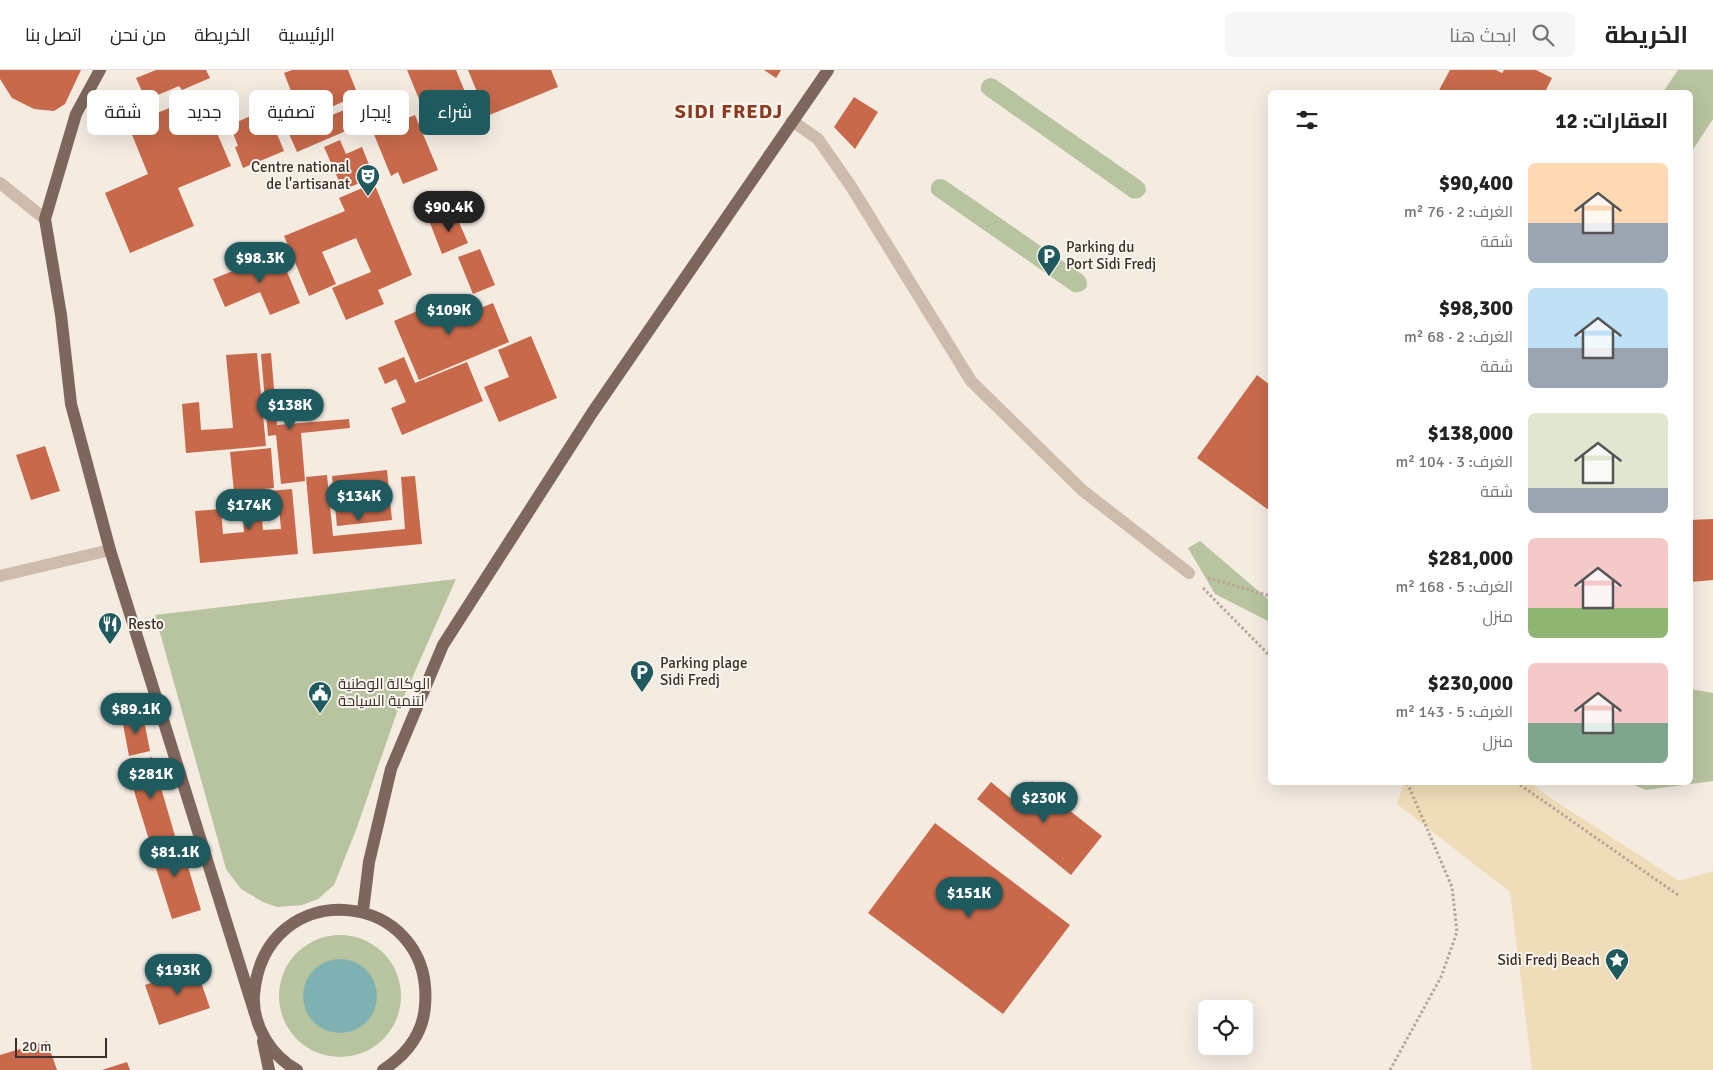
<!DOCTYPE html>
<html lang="ar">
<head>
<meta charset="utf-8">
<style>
	:root { --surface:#fff; --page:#f6f6f6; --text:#222; --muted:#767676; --line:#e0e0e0; --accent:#1f5a5e }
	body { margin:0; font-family:Signika,Cairo,sans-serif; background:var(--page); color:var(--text); direction:rtl; height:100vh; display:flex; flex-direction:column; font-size:19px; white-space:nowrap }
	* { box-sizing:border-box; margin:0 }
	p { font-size:16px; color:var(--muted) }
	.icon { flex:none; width:28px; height:28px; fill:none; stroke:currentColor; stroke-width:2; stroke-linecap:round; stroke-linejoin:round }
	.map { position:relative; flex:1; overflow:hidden; direction:ltr }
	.panel { position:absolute; left:1268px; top:20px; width:425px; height:695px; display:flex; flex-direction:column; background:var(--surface); border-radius:8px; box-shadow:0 5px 20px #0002; direction:rtl }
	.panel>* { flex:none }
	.banner { position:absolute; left:15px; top:20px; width:475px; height:45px; direction:rtl; display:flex; gap:10px }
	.buttons { position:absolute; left:1198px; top:930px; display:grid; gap:10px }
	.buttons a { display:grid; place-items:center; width:55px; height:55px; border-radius:8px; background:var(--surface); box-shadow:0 5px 20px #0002; font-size:25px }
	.scale { position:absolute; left:15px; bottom:12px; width:92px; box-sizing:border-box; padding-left:5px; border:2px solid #3b302b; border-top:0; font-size:14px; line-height:18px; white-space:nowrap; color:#3b302b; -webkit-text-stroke:4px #fbf5ee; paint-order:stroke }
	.price { position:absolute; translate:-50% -42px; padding:0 11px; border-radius:18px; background:var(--accent); color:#fff; font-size:16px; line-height:32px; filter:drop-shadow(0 1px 2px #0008) }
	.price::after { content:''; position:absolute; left:50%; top:30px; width:15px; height:11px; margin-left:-8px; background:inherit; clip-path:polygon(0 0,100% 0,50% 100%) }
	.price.selected { background:#222; color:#fff }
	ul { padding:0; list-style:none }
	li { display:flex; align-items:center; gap:15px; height:125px; padding:0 25px }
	li span { display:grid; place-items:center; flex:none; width:140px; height:100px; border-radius:8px; color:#555 }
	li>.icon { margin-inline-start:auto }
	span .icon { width:60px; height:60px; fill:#fffc; stroke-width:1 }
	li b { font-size:21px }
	h2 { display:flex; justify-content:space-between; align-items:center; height:60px; padding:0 25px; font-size:21px }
	.pill { padding:0 18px; border-radius:8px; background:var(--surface); box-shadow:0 5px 20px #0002; font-size:18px; line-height:45px }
	.pill.selected { background:var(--accent); color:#fff }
	header { display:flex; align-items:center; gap:30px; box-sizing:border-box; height:70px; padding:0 25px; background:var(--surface); border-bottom:1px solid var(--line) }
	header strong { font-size:24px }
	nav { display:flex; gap:28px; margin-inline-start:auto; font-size:18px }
	.search { width:350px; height:45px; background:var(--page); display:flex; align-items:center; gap:12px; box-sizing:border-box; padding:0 18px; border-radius:8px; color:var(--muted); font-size:19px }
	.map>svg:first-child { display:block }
</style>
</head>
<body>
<header>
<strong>الخريطة</strong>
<div class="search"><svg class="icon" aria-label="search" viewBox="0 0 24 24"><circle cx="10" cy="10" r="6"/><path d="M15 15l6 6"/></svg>ابحث هنا</div>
<nav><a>الرئيسية</a><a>الخريطة</a><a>من نحن</a><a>اتصل بنا</a></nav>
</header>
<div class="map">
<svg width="1713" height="1000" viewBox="0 0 1713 1000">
	<rect width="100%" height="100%" fill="#f4ebe1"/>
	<path fill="#b8c4a0" d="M 1678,0 L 1713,0 L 1713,49 L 1690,84 L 1690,22 L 1663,22 Z
		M 989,8 L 995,9 L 1141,111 L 1145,115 L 1146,121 C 1142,128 1139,129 1131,128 L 985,25 L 981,21 C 981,14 982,11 989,8 Z
		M 939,109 L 945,110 L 1083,205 C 1092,215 1085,224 1073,222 L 935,126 L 931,122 L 931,116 L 934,111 Z
		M 1200,471 L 1270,531 L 1270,552 L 1215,524 L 1188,478 Z
		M 456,509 L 397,642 L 356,760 L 334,815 L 318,829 L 302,835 L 277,837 L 263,832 L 241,819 L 226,799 L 155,545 Z
		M 1690,619 L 1713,623 L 1713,711 L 1646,720 L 1629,713 L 1690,712 Z
		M279 926a61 61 0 1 1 122 0a61 61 0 1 1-122 0Z"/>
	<path fill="#efdcb8" d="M 1404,713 L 1531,713 L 1549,727 L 1679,811 L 1713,801 L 1713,1000 L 1532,1000 L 1510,822 L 1397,734 Z"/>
	<path fill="#7fb0b2" d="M303 926a37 37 0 1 1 74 0a37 37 0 1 1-74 0Z"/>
	<path fill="#c8694b" d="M 0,0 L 81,0 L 65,34 L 54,41 L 34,39 L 12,28 L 0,9 Z
		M 156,0 L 206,0 L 210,8 L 182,20 L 179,16 L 146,30 L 136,8 Z
		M 292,0 L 348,0 L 358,25 L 329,38 L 332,45 L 361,33 L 369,51 L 297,82 L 286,57 L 293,54 L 282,28 L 292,24 L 284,3 Z
		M 407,0 L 456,0 L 470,34 L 428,51 Z
		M 468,0 L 551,0 L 558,17 L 487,46 Z
		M 764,0 L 781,0 L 776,8 Z
		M 1450,0 L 1496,0 L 1502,3 L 1504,0 L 1536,0 L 1552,8 L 1545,22 L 1438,22 Z
		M 201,25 L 231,96 L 178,118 L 194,156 L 130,183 L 105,123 L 148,104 L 128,55 Z
		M 854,27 L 878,42 L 855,79 L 834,57 Z
		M 267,39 L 284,81 L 243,98 L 235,77 L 238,76 L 230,55 Z
		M 415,45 L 438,100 L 403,114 L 398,102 L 391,106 L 373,62 Z
		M 340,70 L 346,84 L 362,77 L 374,107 L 343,120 L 324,77 Z
		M 374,113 L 412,205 L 378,220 L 384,234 L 346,250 L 332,218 L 371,202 L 356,168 L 322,182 L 336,214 L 309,226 L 284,166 L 345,141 L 339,128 Z
		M 455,143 L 468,173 L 442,184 L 430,153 Z
		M 480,179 L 495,215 L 473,224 L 458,187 Z
		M 279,182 L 300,233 L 270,245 L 260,222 L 225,237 L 213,209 Z
		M 450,227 L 458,247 L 493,233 L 509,272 L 419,310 L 394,251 Z
		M 531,266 L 557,328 L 499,352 L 484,317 L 509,307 L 498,280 Z
		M 257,283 L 266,376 L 186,383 L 182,334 L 199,332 L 201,360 L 233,358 L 226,285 Z
		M 271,283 L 277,355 L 349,349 L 350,358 L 301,363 L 305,411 L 281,414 L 276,365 L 268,366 L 261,284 Z
		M 404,287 L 415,313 L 467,292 L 483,331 L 402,365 L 391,338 L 406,332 L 396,309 L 385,314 L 378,298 Z
		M 1257,305 L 1270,315 L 1270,441 L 1197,388 Z
		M 45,376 L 60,421 L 31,430 L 16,385 Z
		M 271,378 L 274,418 L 234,422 L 230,382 Z
		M 387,400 L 392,450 L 337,456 L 332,406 Z
		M 327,405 L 333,466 L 405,459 L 401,407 L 415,406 L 422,474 L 313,484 L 306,407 Z
		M 292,419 L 298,484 L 200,493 L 195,441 L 221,439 L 223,464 L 244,462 L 243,450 L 262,449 L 263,460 L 281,459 L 279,438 L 246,441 L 244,423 Z
		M 1713,449 L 1713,510 L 1690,512 L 1690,450 Z
		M 143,645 L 150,681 L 129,686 L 122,649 Z
		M 152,687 L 175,766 L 150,773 L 126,695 Z
		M 1032,711 L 1102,766 L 1071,805 L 977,729 L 991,712 L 1015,732 Z
		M 935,753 L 1070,855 L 1003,944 L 868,843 Z
		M 179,767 L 201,840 L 172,849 L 149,776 Z
		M 196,898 L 210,938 L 159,955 L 145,915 Z
		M 47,971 L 57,1000 L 0,1000 L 0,985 Z
		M 127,992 L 130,1000 L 102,1000 Z"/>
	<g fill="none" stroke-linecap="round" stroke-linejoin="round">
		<path stroke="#b9a596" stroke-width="3" stroke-dasharray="2.5 2.5" stroke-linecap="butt" d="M 1208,508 L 1270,526
			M 1203,518 L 1270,586
			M 1516,712 L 1678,825
			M 1390,1000 L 1441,907 L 1457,862 L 1452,817 L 1407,712"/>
		<path stroke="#cdbbac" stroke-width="12" d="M 792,51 L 818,69 L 852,118 L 971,311 L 1082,420 L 1189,503
			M 0,113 L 45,149
			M 0,506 L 110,480"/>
		<path stroke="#7d675c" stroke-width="12" d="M 100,0 L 76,44 L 45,149 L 61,245 L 71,334 L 110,480 L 257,950
			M 363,841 L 369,792 L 391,699 L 443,575 L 592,343 L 828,0
			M 263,971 L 269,1000
			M 297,1000 C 271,986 252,955 254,925 C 264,802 435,818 425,936 C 423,964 406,985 383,1000"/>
	</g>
	<defs>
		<g id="theatre-pin" transform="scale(1.25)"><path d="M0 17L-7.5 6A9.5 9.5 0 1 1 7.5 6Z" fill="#1f5a5e" stroke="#fbf5ee"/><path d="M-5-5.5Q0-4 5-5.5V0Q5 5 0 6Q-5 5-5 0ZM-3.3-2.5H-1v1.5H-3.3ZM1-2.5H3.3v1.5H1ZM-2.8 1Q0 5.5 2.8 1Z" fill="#fff"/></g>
		<g id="parking-pin" transform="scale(1.25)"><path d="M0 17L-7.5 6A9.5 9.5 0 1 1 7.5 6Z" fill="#1f5a5e" stroke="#fbf5ee"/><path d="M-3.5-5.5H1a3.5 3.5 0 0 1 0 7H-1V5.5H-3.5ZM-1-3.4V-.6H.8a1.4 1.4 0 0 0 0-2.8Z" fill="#fff"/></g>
		<g id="restaurant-pin" transform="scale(1.25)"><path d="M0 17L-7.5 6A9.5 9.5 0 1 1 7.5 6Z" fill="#1f5a5e" stroke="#fbf5ee"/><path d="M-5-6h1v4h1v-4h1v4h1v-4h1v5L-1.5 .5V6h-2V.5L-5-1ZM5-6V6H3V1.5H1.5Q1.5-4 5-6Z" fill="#fff"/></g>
		<g id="civic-pin" transform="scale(1.25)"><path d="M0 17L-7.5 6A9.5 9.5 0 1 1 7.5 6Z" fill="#1f5a5e" stroke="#fbf5ee"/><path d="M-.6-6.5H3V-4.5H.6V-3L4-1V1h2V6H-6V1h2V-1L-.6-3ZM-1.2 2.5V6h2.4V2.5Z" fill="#fff"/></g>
		<g id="sight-pin" transform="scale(1.25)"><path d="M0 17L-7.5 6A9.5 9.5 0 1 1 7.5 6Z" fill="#1f5a5e" stroke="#fbf5ee"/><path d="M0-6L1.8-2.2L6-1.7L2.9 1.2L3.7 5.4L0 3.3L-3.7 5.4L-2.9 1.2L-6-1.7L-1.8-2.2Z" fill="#fff"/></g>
	</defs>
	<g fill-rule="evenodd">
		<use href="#theatre-pin" x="368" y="106"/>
		<use href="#parking-pin" x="1049" y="186"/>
		<use href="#restaurant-pin" x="110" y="554"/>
		<use href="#parking-pin" x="642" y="602"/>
		<use href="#civic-pin" x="320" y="623"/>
		<use href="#sight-pin" x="1617" y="890"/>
	</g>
	<g text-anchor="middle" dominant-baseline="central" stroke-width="4" stroke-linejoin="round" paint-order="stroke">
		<g font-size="15" fill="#3b302b" stroke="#fbf5ee" text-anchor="start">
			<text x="350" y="97" text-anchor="end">Centre national<tspan x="350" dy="17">de l'artisanat</tspan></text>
			<text x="1066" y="177">Parking du<tspan x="1066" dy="17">Port Sidi Fredj</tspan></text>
			<text x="128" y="554">Resto</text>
			<text x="660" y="593">Parking plage<tspan x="660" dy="17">Sidi Fredj</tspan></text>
			<text x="338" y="614">الوكالة الوطنية<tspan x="338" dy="17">لتنمية السياحة</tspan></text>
			<text x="1600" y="890" text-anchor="end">Sidi Fredj Beach</text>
		</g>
		<g font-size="20" font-weight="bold" letter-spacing="1" fill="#8c3b22" stroke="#fbf5ee">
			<text x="729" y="41">SIDI FREDJ</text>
		</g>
	</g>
</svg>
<div class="buttons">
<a><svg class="icon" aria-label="locate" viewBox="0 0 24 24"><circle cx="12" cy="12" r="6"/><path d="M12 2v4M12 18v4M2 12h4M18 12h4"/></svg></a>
</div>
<div class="scale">20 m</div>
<b class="price selected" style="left:449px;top:163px">$90.4K</b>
<b class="price" style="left:260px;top:214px">$98.3K</b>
<b class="price" style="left:449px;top:266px">$109K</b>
<b class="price" style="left:290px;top:361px">$138K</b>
<b class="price" style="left:359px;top:452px">$134K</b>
<b class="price" style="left:249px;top:461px">$174K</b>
<b class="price" style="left:136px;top:665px">$89.1K</b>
<b class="price" style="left:151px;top:730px">$281K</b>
<b class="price" style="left:1044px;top:754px">$230K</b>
<b class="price" style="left:175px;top:808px">$81.1K</b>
<b class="price" style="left:969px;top:849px">$151K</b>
<b class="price" style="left:178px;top:926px">$193K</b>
<div class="banner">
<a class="pill selected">شراء</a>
<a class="pill">إيجار</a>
<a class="pill">تصفية</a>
<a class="pill">جديد</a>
<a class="pill">شقة</a>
</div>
<section class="panel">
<h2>العقارات: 12<svg class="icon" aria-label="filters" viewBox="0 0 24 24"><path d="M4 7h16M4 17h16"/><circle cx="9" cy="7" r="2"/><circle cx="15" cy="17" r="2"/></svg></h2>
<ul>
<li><span style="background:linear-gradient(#ffd9b3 60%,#9aa5b1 0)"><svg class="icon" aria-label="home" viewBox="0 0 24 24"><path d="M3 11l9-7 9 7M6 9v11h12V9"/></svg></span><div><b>$90,400</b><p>الغرف: 2 · 76 m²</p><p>شقة</p></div></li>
<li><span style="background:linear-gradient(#bfe0f5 60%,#9aa5b1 0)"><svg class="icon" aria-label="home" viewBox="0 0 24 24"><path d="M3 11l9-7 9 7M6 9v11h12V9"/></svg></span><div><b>$98,300</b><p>الغرف: 2 · 68 m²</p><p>شقة</p></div></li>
<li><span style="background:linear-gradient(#dfe7d0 75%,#9aa5b1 0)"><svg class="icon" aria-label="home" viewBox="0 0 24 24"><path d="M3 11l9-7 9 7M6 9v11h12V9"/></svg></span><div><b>$138,000</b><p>الغرف: 3 · 104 m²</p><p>شقة</p></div></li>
<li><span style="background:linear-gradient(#f6c9c9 70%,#8fb573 0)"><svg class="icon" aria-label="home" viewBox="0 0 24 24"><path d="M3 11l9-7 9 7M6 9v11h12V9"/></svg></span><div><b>$281,000</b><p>الغرف: 5 · 168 m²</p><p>منزل</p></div></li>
<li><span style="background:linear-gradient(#f6c9c9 60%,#7fa58c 0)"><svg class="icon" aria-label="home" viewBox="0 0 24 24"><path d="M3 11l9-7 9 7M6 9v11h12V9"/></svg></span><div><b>$230,000</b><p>الغرف: 5 · 143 m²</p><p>منزل</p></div></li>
</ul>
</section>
</div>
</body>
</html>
